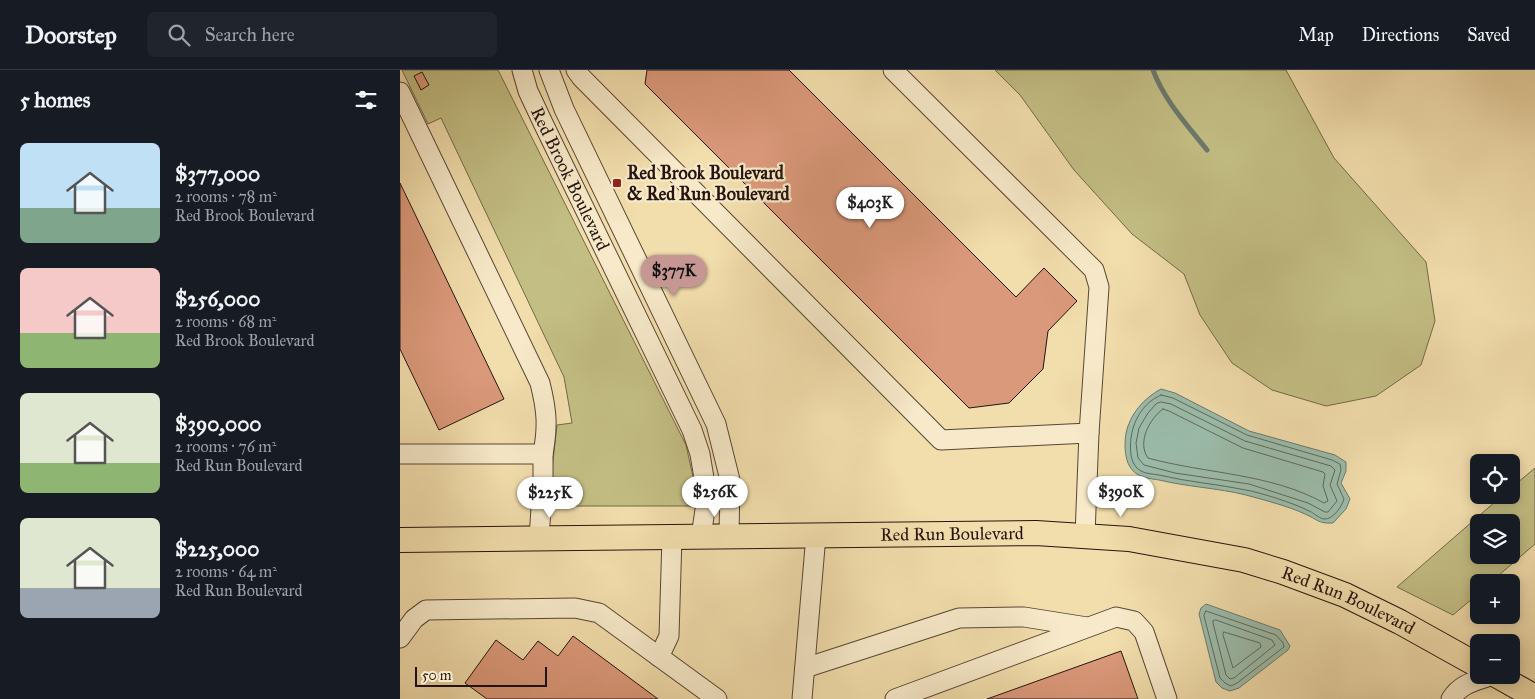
<!DOCTYPE html>
<html lang="en">
<head>
<meta charset="utf-8">
<style>
	:root { --surface:#171b24; --page:#20242c; --text:#f1f3f6; --muted:#9ea1a6; --line:#363941; --accent:#c59692 }
	body { margin:0; font-family:"IM FELL Great Primer",serif; background:var(--page); color:var(--text); height:100vh; display:flex; flex-direction:column; font-size:19px; white-space:nowrap }
	* { box-sizing:border-box; margin:0 }
	p { font-size:16px; color:var(--muted) }
	.icon { flex:none; width:28px; height:28px; fill:none; stroke:currentColor; stroke-width:2; stroke-linecap:round; stroke-linejoin:round }
	.map { position:relative; flex:1; overflow:hidden }
	.sheet { display:flex; flex-direction:column; background:var(--surface); width:400px }
	.sheet>* { flex:none }
	.tools { position:absolute; left:1070px; top:384px; display:grid; gap:10px }
	.tools a { display:grid; place-items:center; width:50px; height:50px; border-radius:8px; background:var(--surface); box-shadow:0 2px 12px #0003; font-size:25px }
	.scale { position:absolute; left:15px; bottom:12px; width:132px; box-sizing:border-box; padding-left:5px; border:2px solid #25140e; border-top:0; font-size:14px; line-height:18px; white-space:nowrap; color:#25140e; -webkit-text-stroke:4px #f7e9c9; paint-order:stroke }
	.price { position:absolute; translate:-50% -42px; padding:0 11px; border-radius:18px; background:#fff; color:#222; font-size:16px; line-height:32px; filter:drop-shadow(0 1px 2px #0008) }
	.price::after { content:''; position:absolute; left:50%; top:30px; width:15px; height:11px; margin-left:-8px; background:inherit; clip-path:polygon(0 0,100% 0,50% 100%) }
	.price.current { background:var(--accent); color:#111 }
	ul { padding:0; list-style:none }
	li { display:flex; align-items:center; gap:15px; height:125px; padding:0 20px }
	li span { display:grid; place-items:center; flex:none; width:140px; height:100px; border-radius:8px; color:#555 }
	li>.icon { margin-inline-start:auto }
	span .icon { width:60px; height:60px; fill:#fffc; stroke-width:1 }
	li b { font-size:21px }
	h2 { display:flex; justify-content:space-between; align-items:center; height:60px; padding:0 20px; font-size:21px }
	header { display:flex; align-items:center; gap:30px; box-sizing:border-box; height:70px; padding:0 25px; background:var(--surface); border-bottom:1px solid var(--line) }
	header strong { font-size:24px }
	nav { display:flex; gap:28px; margin-inline-start:auto; font-size:18px }
	.search { width:350px; height:45px; background:var(--page); display:flex; align-items:center; gap:12px; box-sizing:border-box; padding:0 18px; border-radius:8px; color:var(--muted); font-size:19px }
	main { display:flex; flex:1; min-height:0 }
	.map>svg:first-child { display:block }
</style>
</head>
<body>
<header>
<strong>Doorstep</strong>
<div class="search"><svg class="icon" aria-label="search" viewBox="0 0 24 24"><circle cx="10" cy="10" r="6"/><path d="M15 15l6 6"/></svg>Search here</div>
<nav><a>Map</a><a>Directions</a><a>Saved</a></nav>
</header>
<main>
<section class="sheet">
<h2>5 homes<svg class="icon" aria-label="filters" viewBox="0 0 24 24"><path d="M4 7h16M4 17h16"/><circle cx="9" cy="7" r="2"/><circle cx="15" cy="17" r="2"/></svg></h2>
<ul>
<li><span style="background:linear-gradient(#bfe0f5 65%,#7fa58c 0)"><svg class="icon" aria-label="home" viewBox="0 0 24 24"><path d="M3 11l9-7 9 7M6 9v11h12V9"/></svg></span><div><b>$377,000</b><p>2 rooms · 78 m²</p><p>Red Brook Boulevard</p></div></li>
<li><span style="background:linear-gradient(#f6c9c9 65%,#8fb573 0)"><svg class="icon" aria-label="home" viewBox="0 0 24 24"><path d="M3 11l9-7 9 7M6 9v11h12V9"/></svg></span><div><b>$256,000</b><p>2 rooms · 68 m²</p><p>Red Brook Boulevard</p></div></li>
<li><span style="background:linear-gradient(#dfe7d0 70%,#8fb573 0)"><svg class="icon" aria-label="home" viewBox="0 0 24 24"><path d="M3 11l9-7 9 7M6 9v11h12V9"/></svg></span><div><b>$390,000</b><p>2 rooms · 76 m²</p><p>Red Run Boulevard</p></div></li>
<li><span style="background:linear-gradient(#dfe7d0 70%,#9aa5b1 0)"><svg class="icon" aria-label="home" viewBox="0 0 24 24"><path d="M3 11l9-7 9 7M6 9v11h12V9"/></svg></span><div><b>$225,000</b><p>2 rooms · 64 m²</p><p>Red Run Boulevard</p></div></li>
</ul>
</section>
<div class="map">
<svg width="1135" height="629" viewBox="0 0 1135 629">
	<rect width="100%" height="100%" fill="#f2ddac"/>
	<filter id="stains"><feTurbulence type="fractalNoise" baseFrequency=".004" numOctaves="4"/><feColorMatrix values="0 0 0 0 .2 0 0 0 0 .09 0 0 0 0 .02 0 0 0 .5 -.17"/></filter>
	<radialGradient id="worn" r=".72"><stop offset=".6" stop-color="#630" stop-opacity="0"/><stop offset="1" stop-color="#630" stop-opacity=".3"/></radialGradient>
	<path fill="#c3be84" stroke="#746949" fill-rule="evenodd" d="M 2,0 L 98,0 L 286,375 L 293,407 L 292,436 L 156,436 L 151,409 L 157,355 L 172,353 L 164,307 L 41,48 L 28,54 Z
		M 595,0 L 886,0 L 934,88 L 1026,192 L 1035,251 L 1021,295 L 976,326 L 926,336 L 872,320 L 832,293 L 800,245 L 784,204 L 732,164 L 674,100 L 620,25 Z
		M 1135,398 L 1135,474 L 1091,512 L 1079,512 L 1079,523 L 1053,545 L 997,517 L 1103,425 L 1111,425 L 1111,418 ZM 1111,452 L 1111,485 L 1079,485 L 1079,452 Z"/>
	<path fill="#9bbcab" stroke="#6c796c" d="M 761,319 L 775,323 L 849,361 L 935,385 L 946,392 L 946,401 L 941,413 L 950,429 L 946,439 L 933,453 C 918,454 917,449 905,444 C 888,436 864,430 846,425 C 818,418 788,417 759,410 C 753,409 743,408 737,404 C 724,396 724,376 726,363 C 730,344 744,328 761,319 Z
		M 806,534 L 880,560 L 890,576 L 888,580 L 839,618 L 830,621 L 822,618 L 816,612 L 799,544 L 801,538 Z"/>
	<g fill="none" stroke-linecap="round" stroke-linejoin="round">
		<path stroke="#60685c" stroke-width="1" d="M 761,325 L 773,328 L 847,365 L 932,390 L 940,394 L 941,400 L 937,414 L 944,429 C 942,436 933,450 924,449 C 918,448 913,442 907,440 C 893,433 862,423 846,420 C 817,414 788,412 759,405 C 754,404 746,404 741,401 C 735,398 732,391 731,385 C 728,361 738,335 761,325 Z
			M 761,332 L 771,334 L 845,371 L 931,396 L 935,400 L 930,415 L 937,431 L 928,442 L 925,442 L 908,433 L 849,414 L 775,403 L 744,395 L 738,388 L 736,373 L 739,358 L 748,343 L 756,334 Z
			M 763,339 L 769,341 L 843,378 L 923,402 L 925,404 L 923,416 L 928,431 L 924,433 C 870,403 806,404 748,388 C 737,373 749,349 763,339 Z
			M 806,541 L 876,565 L 883,573 L 884,577 L 837,613 L 831,616 L 825,613 L 820,608 L 804,546 Z
			M 816,550 L 872,570 L 875,575 L 834,608 L 830,609 L 826,605 L 813,553 L 813,551 Z
			M 824,562 L 860,573 L 861,577 L 833,598 L 823,565 Z"/>
		<path stroke="#6c796c" stroke-width="5" d="M 753,0 C 764,30 787,55 807,80"/>
	</g>
	<path fill="#db997b" stroke="#25140e" d="M 247,0 L 389,0 L 616,227 L 644,198 L 677,231 L 648,261 L 643,299 L 609,333 L 569,338 L 245,14 Z
		M 22,2 L 29,15 L 21,20 L 14,6 Z
		M 0,113 L 104,329 L 39,360 L 0,279 Z
		M 173,566 L 258,629 L 87,629 L 65,613 L 96,570 L 123,590 L 138,571 L 158,586 Z
		M 721,581 L 738,629 L 587,629 Z"/>
	<g fill="none" stroke-linecap="round" stroke-linejoin="round">
		<g stroke="#584636" stroke-width="21">
			<g id="minor">
				<path id="s1" d="M 122,0 L 128,21 L 143,53 L 292,360 L 300,384 L 307,426 L 301,467"/>
				<path d="M 149,0 L 164,39 L 316,354 L 330,410 L 329,467"/>
				<path d="M 176,0 L 181,7 L 541,370 L 689,363"/>
				<path d="M 493,0 L 694,200 L 699,217 L 689,363 L 685,465"/>
				<path d="M 0,22 L 140,313 C 147,341 148,356 143,384 L 0,384"/>
				<path d="M 139,468 L 143,409 L 143,384"/>
				<path d="M 0,568 L 14,549 L 26,540 L 175,538 L 199,543 L 317,629"/>
				<path d="M 259,587 L 269,566 L 272,467"/>
				<path d="M 405,598 L 559,548 L 624,547 L 687,557"/>
				<path d="M 402,629 L 416,465"/>
				<path d="M 495,629 L 716,547 L 734,551 L 744,562 L 767,629"/>
				<path d="M 1051,629 C 1061,613 1076,611 1093,605"/>
			</g>
		</g>
		<g stroke="#25140e" stroke-width="26">
			<g id="major">
				<path id="s2" d="M 0,470 L 636,463 L 729,469 L 844,490 L 883,502 L 945,525 L 1000,552 L 1079,596"/>
				<path d="M 1096,605 L 1135,627"/>
			</g>
		</g>
		<use href="#minor" stroke="#f7e9c9" stroke-width="19"/>
		<use href="#major" stroke="#f2ddac" stroke-width="24"/>
	</g>
	<rect fill="#8f2418" stroke="#f7e9c9" stroke-width="2" x="212" y="108" width="10" height="10" rx="2.5"/>
	<g text-anchor="middle" dominant-baseline="central" stroke-width="4.5" stroke-linejoin="round" paint-order="stroke">
		<g font-size="18" font-weight="bold" fill="#25140e" stroke="#f7e9c9" text-anchor="start">
			<text x="227" y="103">Red Brook Boulevard<tspan x="227" dy="21">&amp; Red Run Boulevard</tspan></text>
		</g>
		<g font-size="18" fill="#25140e" stroke="#f7e9c9">
			<text stroke="none"><textPath href="#s1" startOffset="119">Red Brook Boulevard</textPath></text>
			<text stroke="none"><textPath href="#s2" startOffset="552">Red Run Boulevard</textPath></text>
			<text stroke="none"><textPath href="#s2" startOffset="958">Red Run Boulevard</textPath></text>
		</g>
	</g>
	<rect width="100%" height="100%" filter="url(#stains)"/>
	<rect width="100%" height="100%" fill="url(#worn)"/>
</svg>
<div class="tools">
<a><svg class="icon" aria-label="locate" viewBox="0 0 24 24"><circle cx="12" cy="12" r="6"/><path d="M12 2v4M12 18v4M2 12h4M18 12h4"/></svg></a>
<a><svg class="icon" aria-label="layers" viewBox="0 0 24 24"><path d="M12 4l9 5-9 5-9-5zM3 14l9 5 9-5"/></svg></a>
<a>+</a>
<a>−</a>
</div>
<div class="scale">50 m</div>
<b class="price" style="left:470px;top:159px">$403K</b>
<b class="price current" style="left:274px;top:227px">$377K</b>
<b class="price" style="left:315px;top:448px">$256K</b>
<b class="price" style="left:721px;top:448px">$390K</b>
<b class="price" style="left:150px;top:449px">$225K</b>
</div>
</main>
</body>
</html>
